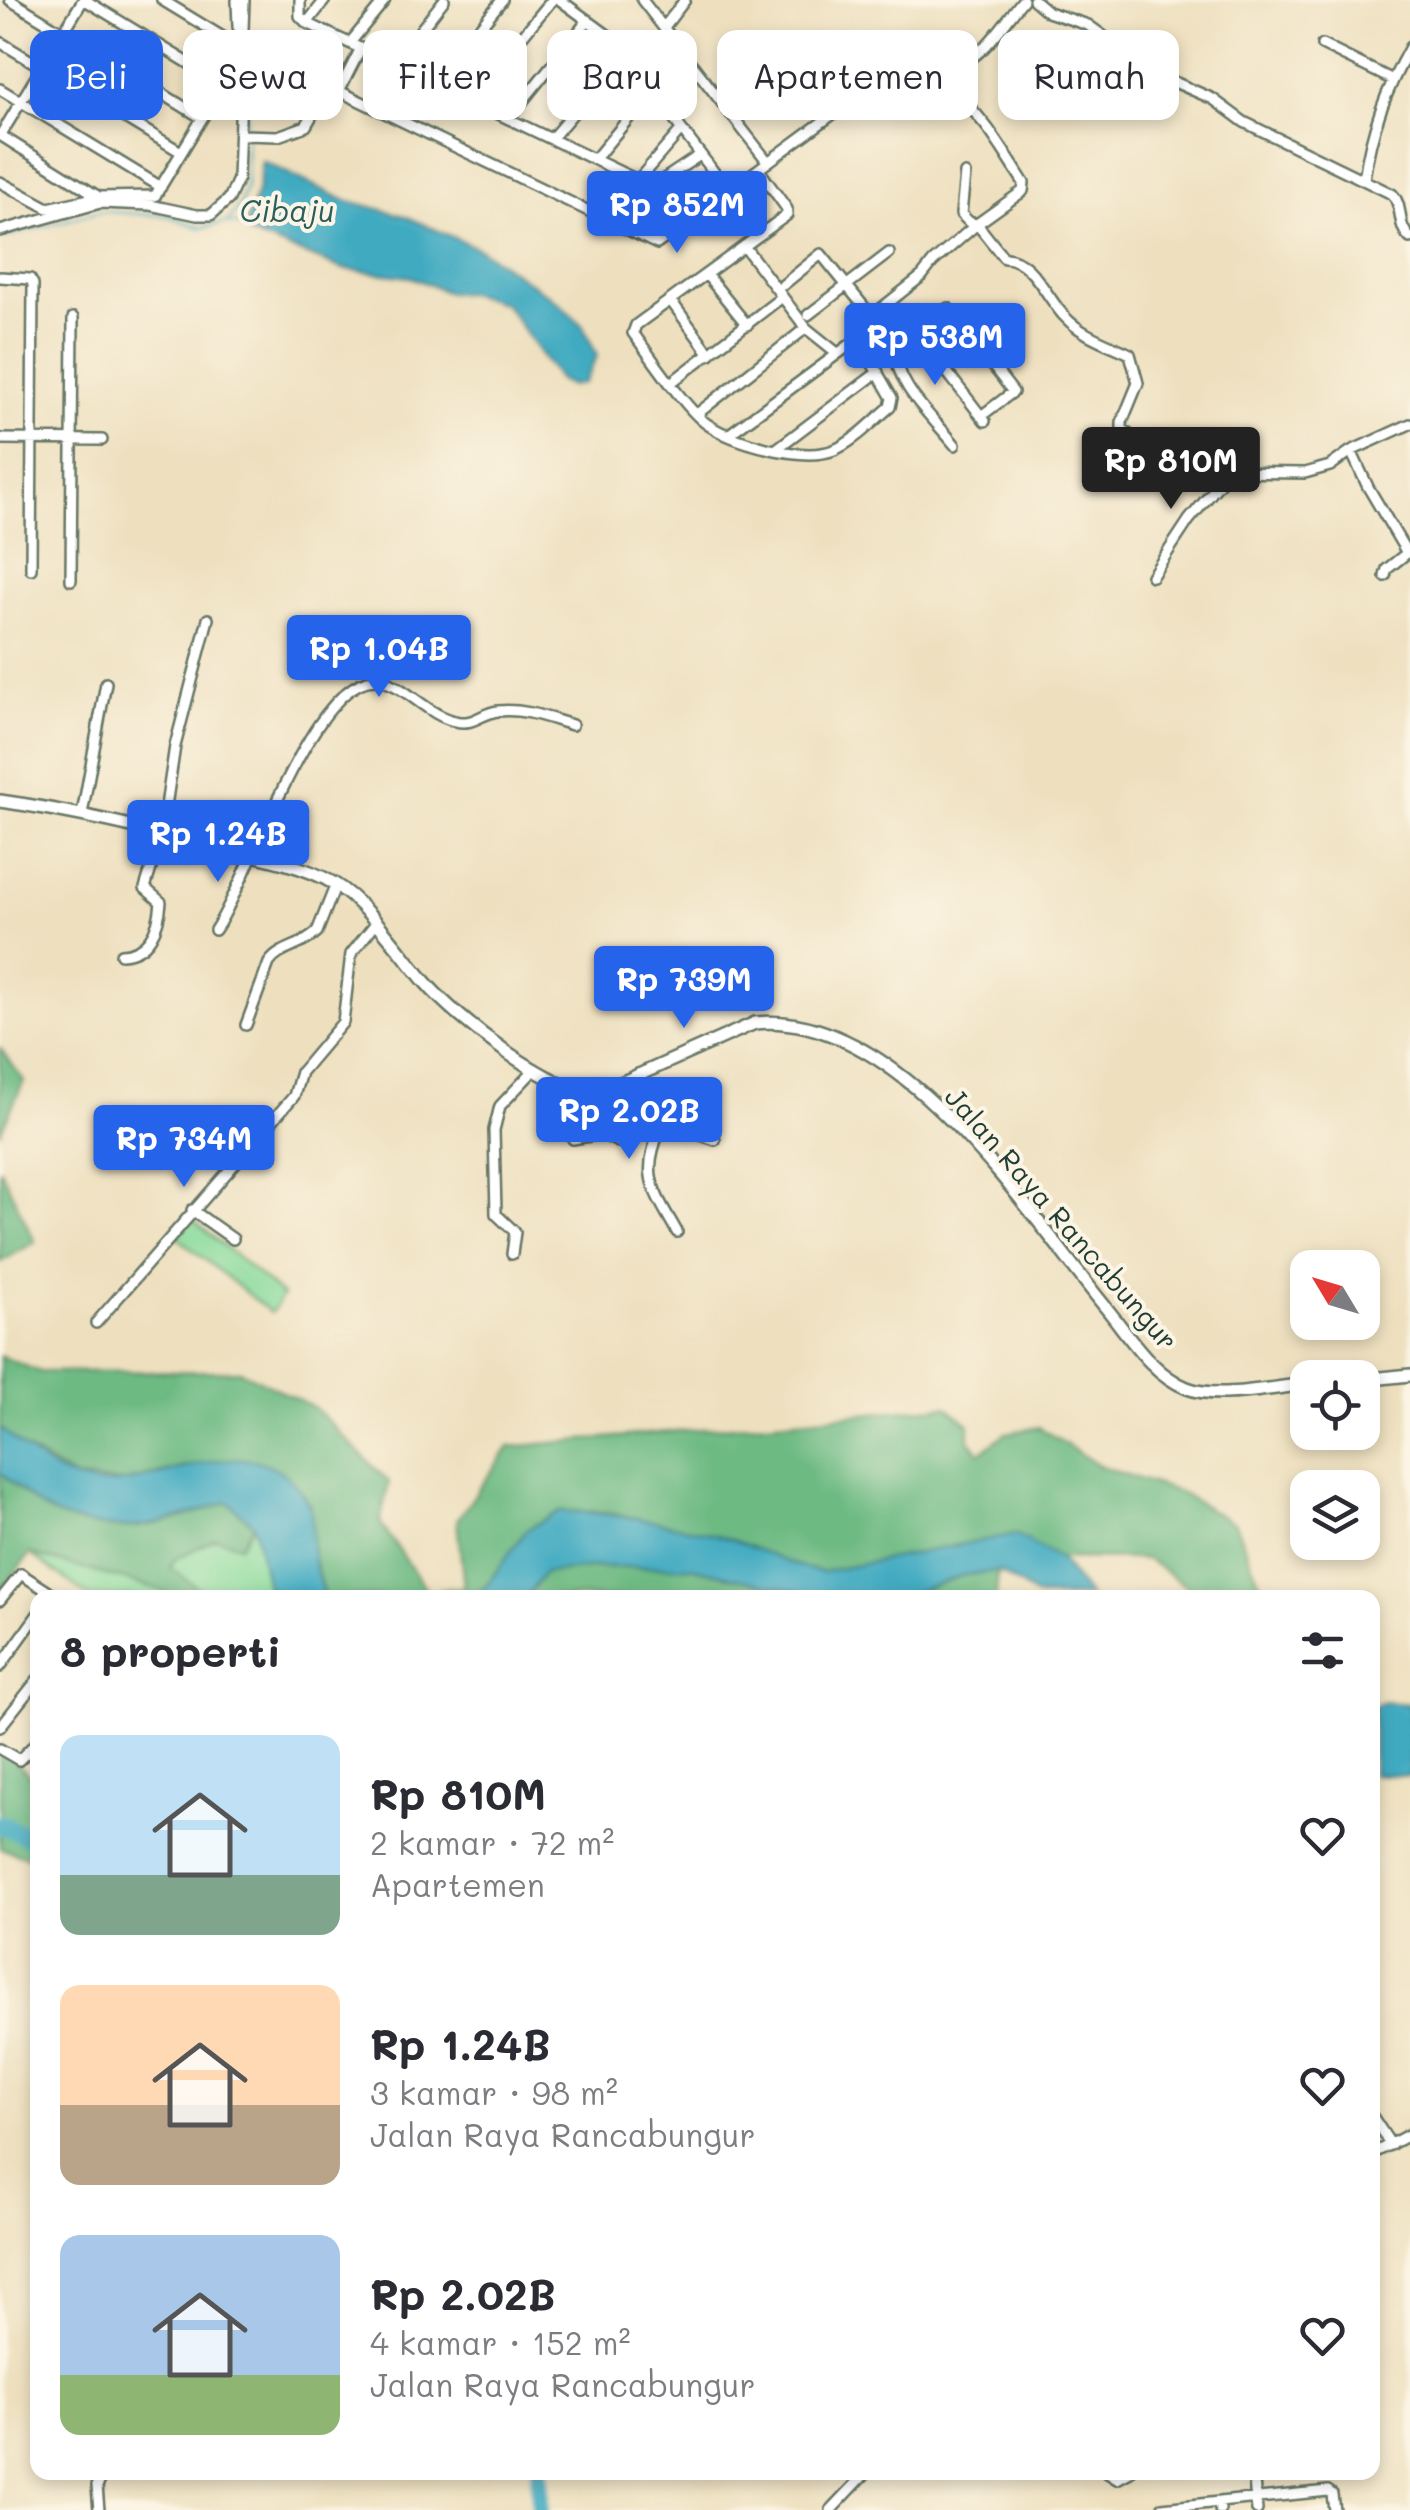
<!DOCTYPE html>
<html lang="id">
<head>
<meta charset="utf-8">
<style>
	:root { --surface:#fff; --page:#f7f7f7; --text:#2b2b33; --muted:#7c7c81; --accent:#2563eb }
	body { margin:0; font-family:Mali,sans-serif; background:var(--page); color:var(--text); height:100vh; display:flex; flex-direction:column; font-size:38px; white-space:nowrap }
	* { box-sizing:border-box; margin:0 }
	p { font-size:32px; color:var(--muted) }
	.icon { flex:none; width:55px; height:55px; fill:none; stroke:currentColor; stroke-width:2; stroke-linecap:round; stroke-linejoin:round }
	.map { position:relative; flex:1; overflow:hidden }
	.details { position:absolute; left:30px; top:1590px; width:1350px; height:890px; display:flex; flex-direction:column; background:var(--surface); border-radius:20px; box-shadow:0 5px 15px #0003 }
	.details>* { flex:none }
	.top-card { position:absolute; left:30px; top:30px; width:1350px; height:90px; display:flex; gap:20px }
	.needle { width:65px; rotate:308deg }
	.fabs { position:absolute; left:1290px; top:1250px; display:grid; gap:20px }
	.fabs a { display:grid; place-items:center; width:90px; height:90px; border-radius:20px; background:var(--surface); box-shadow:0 5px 15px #0003; font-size:50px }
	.price { position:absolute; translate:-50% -85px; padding:0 22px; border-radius:10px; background:var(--accent); color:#fff; font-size:32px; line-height:65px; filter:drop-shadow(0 2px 5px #0008) }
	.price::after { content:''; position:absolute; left:50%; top:60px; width:30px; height:22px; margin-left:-15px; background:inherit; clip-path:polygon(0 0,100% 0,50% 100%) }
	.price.selected { background:#222; color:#fff }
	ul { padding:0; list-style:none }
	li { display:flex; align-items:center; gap:30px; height:250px; padding:0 30px }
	li span { display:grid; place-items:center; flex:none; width:280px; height:200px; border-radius:20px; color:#555 }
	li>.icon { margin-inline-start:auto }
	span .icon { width:120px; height:120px; fill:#fffc; stroke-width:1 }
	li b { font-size:42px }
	h2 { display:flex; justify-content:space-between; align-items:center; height:120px; padding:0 30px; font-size:42px }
	.tag { padding:0 35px; border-radius:20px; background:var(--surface); box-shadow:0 5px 15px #0003; font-size:35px; line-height:90px }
	.tag.selected { background:var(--accent); color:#fff }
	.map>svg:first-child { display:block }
</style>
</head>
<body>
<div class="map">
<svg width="1410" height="2510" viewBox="0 0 1410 2510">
	<rect width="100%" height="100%" fill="#fcf5e5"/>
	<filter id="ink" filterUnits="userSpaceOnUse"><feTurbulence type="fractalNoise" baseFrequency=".01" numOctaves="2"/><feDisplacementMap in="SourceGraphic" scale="20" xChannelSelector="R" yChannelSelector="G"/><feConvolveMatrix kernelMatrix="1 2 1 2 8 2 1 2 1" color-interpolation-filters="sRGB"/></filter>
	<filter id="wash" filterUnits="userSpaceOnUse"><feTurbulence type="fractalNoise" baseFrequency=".0048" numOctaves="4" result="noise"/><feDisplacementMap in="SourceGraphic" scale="40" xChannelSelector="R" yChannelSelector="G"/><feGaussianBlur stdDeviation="2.25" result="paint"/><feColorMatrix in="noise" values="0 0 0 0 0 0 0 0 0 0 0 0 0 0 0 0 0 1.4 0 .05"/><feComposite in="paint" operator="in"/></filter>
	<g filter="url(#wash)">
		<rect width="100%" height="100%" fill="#eee0bf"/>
		<path fill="#87da9b" stroke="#538c68" stroke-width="2.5" d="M 192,1219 L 283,1296 L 271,1313 L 177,1237 Z
			M 254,1525 L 269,1595 L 266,1598 L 210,1597 L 169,1567 L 175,1559 L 217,1538 L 240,1545 Z
			M 30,1554 L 158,1589 L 173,1597 L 90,1597 Z"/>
		<path fill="#6dba83" stroke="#467c5c" stroke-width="2.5" d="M 0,1048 L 24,1081 L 0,1133 Z
			M 0,1168 L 35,1242 L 0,1262 Z
			M 0,1356 L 40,1372 L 241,1371 L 315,1408 L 389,1482 L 380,1523 L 428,1592 L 464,1587 L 457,1520 L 509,1447 L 947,1406 L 969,1424 L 969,1440 L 980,1453 L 1006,1433 L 1039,1427 L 1099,1466 L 1179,1492 L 1235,1524 L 1266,1597 L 1197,1597 L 1194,1592 L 1147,1559 L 1059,1558 L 1015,1534 L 822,1572 L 791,1566 L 723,1537 L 609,1512 L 560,1511 L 525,1531 L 487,1585 L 473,1597 L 324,1597 L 313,1555 L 310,1504 L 189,1466 L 123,1482 L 76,1479 L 22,1447 L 0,1428 Z
			M 0,1473 C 17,1486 36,1507 56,1515 C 119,1540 167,1524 228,1502 L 254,1525 L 240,1545 L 216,1538 L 175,1559 L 170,1567 L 210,1597 L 173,1597 L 158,1589 L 30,1554 L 0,1592 Z
			M 596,1567 L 690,1567 L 820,1597 L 526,1598 L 544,1573 Z
			M 998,1571 L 996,1597 L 897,1598 L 964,1575 Z
			M 0,1747 L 37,1782 L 37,1860 L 0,1848 Z"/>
		<path fill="#41aac1" stroke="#30747a" stroke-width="2.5" d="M 262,161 L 342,199 L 405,216 L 480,249 L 556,300 L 583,326 L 597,356 L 584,383 L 571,386 L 559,380 L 505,304 L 469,293 L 449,293 L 411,277 L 344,269 L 250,234 L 246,224 L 258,189 Z
			M 0,1428 C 21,1446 48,1470 75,1479 C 153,1505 251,1406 307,1501 C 315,1514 311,1537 313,1553 C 315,1568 320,1583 324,1597 L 269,1597 L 254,1525 L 228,1502 C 166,1523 120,1540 56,1515 C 36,1507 17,1486 0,1473 Z
			M 560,1511 C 614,1513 667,1522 720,1536 C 756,1546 783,1565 822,1572 L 1015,1534 L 1059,1558 L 1089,1597 L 1038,1597 L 998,1571 L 964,1575 L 897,1598 L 820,1597 L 690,1567 L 596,1567 L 544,1573 L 526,1597 L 473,1597 L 487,1585 L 525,1531 Z
			M 1383,1702 L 1410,1704 L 1410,1776 L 1373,1774 L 1373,1706 Z"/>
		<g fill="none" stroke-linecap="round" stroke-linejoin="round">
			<path stroke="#41aac1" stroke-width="2.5" d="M 229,223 L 246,226
				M 0,238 L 101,211 L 169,216 L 201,228 L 228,222 L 240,205 L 246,186 L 247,36"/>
			<path stroke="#41aac1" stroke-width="18" d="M 0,1824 L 38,1841
				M 539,2472 L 540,2510"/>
		</g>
	</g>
	<g filter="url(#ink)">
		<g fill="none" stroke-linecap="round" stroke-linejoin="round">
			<g stroke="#677665" stroke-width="14">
				<path id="minor" d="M 10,0 L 202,118
					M 85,0 L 223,84 L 239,53
					M 162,0 L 239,47
					M 237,0 L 238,27
					M 300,0 L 300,16 L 307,23 L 652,187 L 700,155
					M 560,0 L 613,39 L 729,192
					M 642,0 L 768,162
					M 1034,0 L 1048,12 L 1088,25 L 1154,73 L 1213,99 L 1244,122 L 1392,194 C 1404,206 1396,225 1410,238
					M 307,23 L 325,0
					M 665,26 L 685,0
					M 0,42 L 181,152
					M 350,43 L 385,0
					M 1322,45 L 1393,80
					M 284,61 L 339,91 L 657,244 L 894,69 C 913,63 931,69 951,66 C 982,62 1004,22 1023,0
					M 395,63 L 444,0
					M 953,66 L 950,90 C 983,114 1002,149 1024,183 L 1023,191 L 977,224 L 1004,258 C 1032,257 1048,301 1066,318 C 1082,335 1109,344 1130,354 L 1138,383 L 1122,422 L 1122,428 L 1131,437 L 1229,472 L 1305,473 L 1330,466 L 1351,451 L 1410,424
					M 435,83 L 502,0
					M 0,89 L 161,187
					M 339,91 L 361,48
					M 470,100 L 552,0
					M 509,118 L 588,20
					M 0,135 L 99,197
					M 241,135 L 278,136 L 306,126 L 329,86
					M 0,136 L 83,0
					M 552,138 L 624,53
					M 595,159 L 652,90
					M 1364,179 C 1371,130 1386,90 1410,47
					M 638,180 L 681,130
					M 0,182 L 48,208 L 99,197 L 155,196 L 223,84
					M 0,231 L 100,203 L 150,205 L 197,215 L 211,215 L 229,199 L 238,179 L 244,0
					M 744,246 L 806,328 L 836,352
					M 706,274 L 747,325
					M 0,277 L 30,279 L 33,284 L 31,569
					M 783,285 L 821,254 L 896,346 C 892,383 933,417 955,445
					M 671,301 L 710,354
					M 808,315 L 889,253
					M 873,315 L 922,276 L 933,262 L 977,224 L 969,222 L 961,214 L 965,174
					M 916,332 L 985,421
					M 896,346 L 948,308 L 1013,392 L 981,416
					M 672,382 L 782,297
					M 697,414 L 806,328
					M 728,435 L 855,341 L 860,342 L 892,398 L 890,407 C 873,421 854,442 834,450 C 803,462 734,443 707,424 C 686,410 650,355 633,333 L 636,325 L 787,215 L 787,209 L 759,170
					M 0,439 L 102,440
					M 775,450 L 878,372
					M 1351,451 L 1368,487 L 1407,553 L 1387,569 L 1385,576
					M 1152,576 L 1189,520 L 1229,472
					M 71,580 L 73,318
					M 82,814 L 106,683
					M 215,930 C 249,881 311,680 375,680 C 401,680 426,715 455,721 C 474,726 481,713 498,711 C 524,708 548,718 572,725
					M 121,954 C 149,953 159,928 161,902 L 145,888 L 162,833 L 175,746 L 208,619
					M 246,1025 L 269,963 C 280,947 303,947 317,932 L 336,884
					M 638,1074 L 660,1130 C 640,1176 654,1191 677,1232
					M 660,1130 L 686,1130 L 715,1140
					M 573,1139 L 601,1134 L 618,1142 L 654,1117
					M 192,1210 L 233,1239
					M 512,1254 L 515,1232 L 496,1214 L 494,1130 L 500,1106 L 535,1069
					M 96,1323 L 294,1096 L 301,1072 L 343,1022 L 351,954 L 375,924
					M 0,1600 L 21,1574 L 52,1594
					M 0,1667 L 38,1614
					M 0,1727 L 38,1679
					M 0,1749 L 19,1760 L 38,1741
					M 1372,2116 L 1391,2145
					M 1372,2154 L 1410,2134
					M 1106,2472 L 1117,2479 L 1130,2472
					M 1253,2472 L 1257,2510
					M 1162,2508 L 1219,2502
					M 99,2510 L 97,2486 L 105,2472
					M 831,2510 L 867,2472
					M 1220,2510 L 1219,2502 L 1328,2491 L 1332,2494 L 1334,2510"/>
			</g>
			<g stroke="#677665" stroke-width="16">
				<path id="secondary" d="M 0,801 C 73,811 145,829 217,847 C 252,855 302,864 333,883 C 367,903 400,953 426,983 C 458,1020 548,1090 596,1094 L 755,1023 C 899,1009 1027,1212 1107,1309 C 1130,1337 1152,1374 1187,1388 C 1218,1400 1274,1387 1308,1384
					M 1362,1380 L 1410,1375"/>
			</g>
			<use href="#minor" stroke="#fff" stroke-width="9"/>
			<use href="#secondary" stroke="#fff" stroke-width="11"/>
		</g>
	</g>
	<g text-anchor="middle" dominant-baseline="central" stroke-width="8" stroke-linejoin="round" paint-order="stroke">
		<g font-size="28" fill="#1f3d34" stroke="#fcf5e5">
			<text transform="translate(1062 1218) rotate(49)">Jalan Raya Rancabungur</text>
		</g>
		<g font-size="30" font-style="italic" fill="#295e5e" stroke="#fcf5e5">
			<text x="287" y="210">Cibaju</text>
		</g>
	</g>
</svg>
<div class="fabs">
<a><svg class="needle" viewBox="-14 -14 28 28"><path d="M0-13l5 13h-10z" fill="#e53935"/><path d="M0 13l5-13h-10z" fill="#7c7c81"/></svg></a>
<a><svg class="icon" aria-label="locate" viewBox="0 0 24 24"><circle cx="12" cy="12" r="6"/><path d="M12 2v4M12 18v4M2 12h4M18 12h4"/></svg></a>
<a><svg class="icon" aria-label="layers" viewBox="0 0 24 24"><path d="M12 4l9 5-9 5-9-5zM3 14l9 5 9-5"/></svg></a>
</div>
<b class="price" style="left:677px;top:256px">Rp 852M</b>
<b class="price" style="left:935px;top:388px">Rp 538M</b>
<b class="price selected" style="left:1171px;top:512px">Rp 810M</b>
<b class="price" style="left:379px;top:700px">Rp 1.04B</b>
<b class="price" style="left:218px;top:885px">Rp 1.24B</b>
<b class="price" style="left:684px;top:1031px">Rp 739M</b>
<b class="price" style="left:629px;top:1162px">Rp 2.02B</b>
<b class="price" style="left:184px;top:1190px">Rp 734M</b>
<div class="top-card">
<a class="tag selected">Beli</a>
<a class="tag">Sewa</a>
<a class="tag">Filter</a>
<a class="tag">Baru</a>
<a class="tag">Apartemen</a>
<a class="tag">Rumah</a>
</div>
<section class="details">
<h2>8 properti<svg class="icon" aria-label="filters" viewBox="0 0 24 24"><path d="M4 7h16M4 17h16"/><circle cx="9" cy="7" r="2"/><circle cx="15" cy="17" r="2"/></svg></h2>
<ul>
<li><span style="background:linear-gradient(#bfe0f5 70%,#7fa58c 0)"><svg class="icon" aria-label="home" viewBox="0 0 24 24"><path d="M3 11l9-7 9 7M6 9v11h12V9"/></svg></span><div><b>Rp 810M</b><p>2 kamar · 72 m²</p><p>Apartemen</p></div><svg class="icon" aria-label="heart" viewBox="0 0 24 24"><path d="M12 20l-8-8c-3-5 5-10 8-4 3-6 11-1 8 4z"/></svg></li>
<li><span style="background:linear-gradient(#ffd9b3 60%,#b9a48a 0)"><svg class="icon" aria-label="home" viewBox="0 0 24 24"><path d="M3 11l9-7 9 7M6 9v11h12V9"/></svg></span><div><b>Rp 1.24B</b><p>3 kamar · 98 m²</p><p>Jalan Raya Rancabungur</p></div><svg class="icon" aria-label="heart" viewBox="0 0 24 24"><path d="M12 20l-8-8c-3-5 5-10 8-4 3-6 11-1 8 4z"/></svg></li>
<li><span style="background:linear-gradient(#a9c7e8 70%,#8fb573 0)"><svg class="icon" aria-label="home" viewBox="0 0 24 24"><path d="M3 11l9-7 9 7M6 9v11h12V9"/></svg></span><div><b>Rp 2.02B</b><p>4 kamar · 152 m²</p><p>Jalan Raya Rancabungur</p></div><svg class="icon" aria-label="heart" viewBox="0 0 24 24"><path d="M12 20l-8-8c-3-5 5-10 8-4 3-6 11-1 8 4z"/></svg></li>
</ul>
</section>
</div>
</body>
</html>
